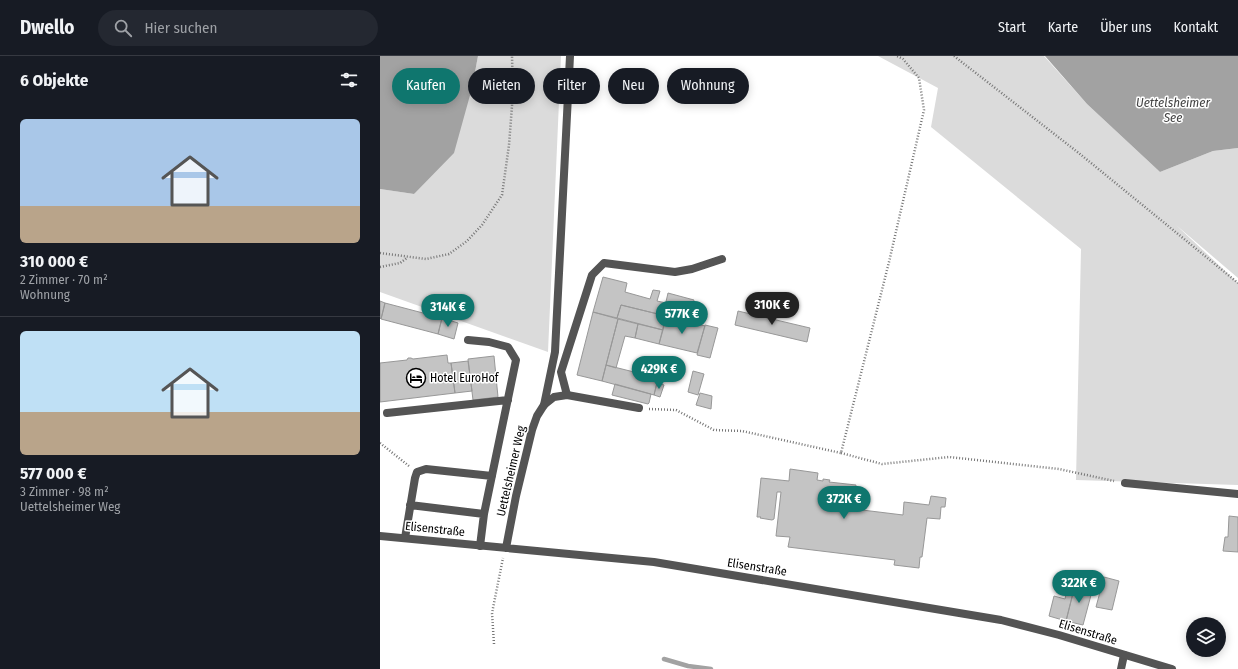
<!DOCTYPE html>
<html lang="de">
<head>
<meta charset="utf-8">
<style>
	:root { --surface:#171b24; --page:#242831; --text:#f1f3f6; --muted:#9ea1a6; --line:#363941; --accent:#0f766e }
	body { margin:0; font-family:"Fira Sans Condensed",sans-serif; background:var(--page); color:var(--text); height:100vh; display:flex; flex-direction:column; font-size:15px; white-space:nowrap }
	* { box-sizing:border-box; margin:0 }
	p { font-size:13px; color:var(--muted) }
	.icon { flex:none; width:22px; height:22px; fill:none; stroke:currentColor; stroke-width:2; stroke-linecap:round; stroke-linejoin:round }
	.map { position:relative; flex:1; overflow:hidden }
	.side { display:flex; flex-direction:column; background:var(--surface); width:380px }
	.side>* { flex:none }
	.banner { position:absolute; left:12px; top:12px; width:380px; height:36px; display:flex; gap:8px }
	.fabs { position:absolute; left:806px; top:561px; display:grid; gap:8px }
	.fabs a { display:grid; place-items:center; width:40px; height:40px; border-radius:50%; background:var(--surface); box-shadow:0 2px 10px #0003; font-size:20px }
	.price { position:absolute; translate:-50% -34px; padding:0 9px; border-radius:14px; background:var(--accent); color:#fff; font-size:13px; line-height:26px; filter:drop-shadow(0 1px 2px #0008) }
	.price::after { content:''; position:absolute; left:50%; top:24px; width:12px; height:9px; margin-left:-6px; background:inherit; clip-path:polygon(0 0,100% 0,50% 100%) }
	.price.on { background:#222; color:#fff }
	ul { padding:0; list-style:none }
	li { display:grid; align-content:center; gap:8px; height:212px; padding:0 20px }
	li+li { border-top:1px solid var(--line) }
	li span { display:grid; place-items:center; height:124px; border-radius:6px; color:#555 }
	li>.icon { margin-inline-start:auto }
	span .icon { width:72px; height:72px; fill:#fffc; stroke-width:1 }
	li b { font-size:17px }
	h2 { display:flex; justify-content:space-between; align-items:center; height:48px; padding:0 20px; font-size:17px }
	.chip { padding:0 14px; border-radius:18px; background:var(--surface); box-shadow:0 2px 10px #0003; font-size:14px; line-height:36px }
	.chip.on { background:var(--accent); color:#fff }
	header { display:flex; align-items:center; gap:24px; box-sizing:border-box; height:56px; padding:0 20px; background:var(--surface); border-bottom:1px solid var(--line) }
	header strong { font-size:19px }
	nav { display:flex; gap:22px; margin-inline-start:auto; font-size:14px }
	.search { width:280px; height:36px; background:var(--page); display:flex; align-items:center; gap:10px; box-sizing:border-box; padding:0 14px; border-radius:22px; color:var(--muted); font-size:15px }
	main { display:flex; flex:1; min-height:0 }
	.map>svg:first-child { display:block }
</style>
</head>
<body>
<header>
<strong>Dwello</strong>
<div class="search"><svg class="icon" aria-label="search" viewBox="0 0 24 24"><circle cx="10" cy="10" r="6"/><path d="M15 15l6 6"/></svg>Hier suchen</div>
<nav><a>Start</a><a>Karte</a><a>Über uns</a><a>Kontakt</a></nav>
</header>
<main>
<section class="side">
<h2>6 Objekte<svg class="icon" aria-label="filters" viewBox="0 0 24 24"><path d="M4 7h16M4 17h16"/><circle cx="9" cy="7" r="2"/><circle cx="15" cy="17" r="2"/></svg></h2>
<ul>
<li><span style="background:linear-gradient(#a9c7e8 70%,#b9a48a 0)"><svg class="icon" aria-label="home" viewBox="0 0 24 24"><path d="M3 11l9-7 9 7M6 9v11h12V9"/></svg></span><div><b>310 000 €</b><p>2 Zimmer · 70 m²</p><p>Wohnung</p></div></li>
<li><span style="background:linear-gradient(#bfe0f5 65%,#b9a48a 0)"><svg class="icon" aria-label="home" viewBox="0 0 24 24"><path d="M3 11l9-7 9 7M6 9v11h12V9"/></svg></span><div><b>577 000 €</b><p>3 Zimmer · 98 m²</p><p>Uettelsheimer Weg</p></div></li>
</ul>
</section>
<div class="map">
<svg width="858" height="613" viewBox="0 0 858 613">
	<rect width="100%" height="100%" fill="#fff"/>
	<path fill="#dbdbdb" d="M 98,0 L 181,0 L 168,296 L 0,236 L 0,133 L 34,138 L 92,32 Z
		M 498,0 L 664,0 L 707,48 L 780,116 L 833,95 L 858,92 L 858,222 L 796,169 L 858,227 L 858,429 L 696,424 L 701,193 L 551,71 L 558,32 Z"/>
	<path fill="#a2a2a2" d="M 0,0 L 98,0 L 92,32 L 74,97 L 34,138 L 0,133 Z
		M 665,0 L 858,0 L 858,92 L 833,95 L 780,116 L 707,48 Z"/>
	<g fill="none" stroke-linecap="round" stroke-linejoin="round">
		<path stroke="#a2a2a2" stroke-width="4.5" d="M 284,603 L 308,610 L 331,613"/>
	</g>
	<path fill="#c4c4c4" stroke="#989898" d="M 223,221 L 247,227 L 245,236 L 270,243 L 273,234 L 280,235 L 277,245 L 286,247 L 282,259 L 241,249 L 237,262 L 213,256 Z
		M 288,237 L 314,244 L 311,256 L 285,250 Z
		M 0,245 L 5,247 L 1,263 L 0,262 Z
		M 5,247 L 62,262 L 58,278 L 1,263 Z
		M 241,249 L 286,260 L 283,274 L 237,262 Z
		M 285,250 L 311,256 L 309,266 L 282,259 Z
		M 358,255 L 430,272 L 427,286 L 355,269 Z
		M 213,256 L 238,263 L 222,325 L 197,319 Z
		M 286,260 L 325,270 L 317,297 L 279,288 Z
		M 62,262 L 78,267 L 74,283 L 58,278 Z
		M 238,263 L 258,268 L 255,282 L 245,280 L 236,312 L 226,309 Z
		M 258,268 L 283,274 L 279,288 L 255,282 Z
		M 325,269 L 338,272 L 330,302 L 317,299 Z
		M 67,299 L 68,307 L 71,307 L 75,337 L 0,346 L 0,307 L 27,304 L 28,302 L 31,302 L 33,303 Z
		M 114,300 L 118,341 L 93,344 L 88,303 Z
		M 88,305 L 92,335 L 75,337 L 71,307 Z
		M 226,309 L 278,322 L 274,339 L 222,325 Z
		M 313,315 L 324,318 L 318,339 L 308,336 Z
		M 277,327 L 284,329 L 280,341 L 274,339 Z
		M 235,328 L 271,338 L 269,347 L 268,348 L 232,339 Z
		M 320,337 L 332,340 L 331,353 L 316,349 Z
		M 410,413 L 438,417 L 437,424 L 443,425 L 443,423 L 450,424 L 449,426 L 476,429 L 474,453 L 523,459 L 524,446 L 549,449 L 551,440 L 566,442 L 565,451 L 561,451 L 560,463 L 547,462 L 542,501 L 540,501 L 539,512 L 514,509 L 515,504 L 408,491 L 410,481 L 396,480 L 401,436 L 397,436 L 394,463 L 392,464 L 380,462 L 381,461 L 377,461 L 381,422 L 409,425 Z
		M 849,460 L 858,461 L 858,496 L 843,495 L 845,481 L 848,481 Z
		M 724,521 L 739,525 L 732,554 L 716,551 Z
		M 686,522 L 696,525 L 686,565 L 669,560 L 674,540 L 685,543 L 687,534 L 684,533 Z
		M 698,524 L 706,527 L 703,537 L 711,539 L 703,569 L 686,565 L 696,525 Z"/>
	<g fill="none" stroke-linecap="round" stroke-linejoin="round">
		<path stroke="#767676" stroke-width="2.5" stroke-dasharray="1 2" stroke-linecap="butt" d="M 574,0 L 700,98 L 858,227
			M 0,197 L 46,203 L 69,198 L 87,185 L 102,169 L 122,139 L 129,89 L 133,37 L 132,0
			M 0,211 L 20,207 L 27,202
			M 269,353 L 296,354 L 334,374 L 362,375 L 461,397 L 509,206 L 544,54 L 539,22 L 523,3 L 517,0
			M 0,387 L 29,410
			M 461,397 L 502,408 L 569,401 L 679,413 L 734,425
			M 114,588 L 112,557 L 123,502"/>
		<path stroke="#545454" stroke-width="8" d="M 88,284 L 109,286 L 128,291 L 136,304 L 104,458 L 100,490
			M 187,339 L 181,316 L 212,219 L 224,207 L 295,216 L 312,213 L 342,203
			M 164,349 L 175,296 L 190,0
			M 7,357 L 128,344
			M 30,449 L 104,458
			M 25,482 L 35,422 L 37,416 L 46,413 L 112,420
			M 741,613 L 744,599"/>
		<path stroke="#545454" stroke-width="8" d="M 745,427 L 858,438
			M 0,480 L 274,506 L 621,564 L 679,579 L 792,613
			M 126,492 L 136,440 L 152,374 L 157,360 L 164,349 L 174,341 L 187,339 L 259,352"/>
	</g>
	<defs>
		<g id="hotel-ring" transform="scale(1)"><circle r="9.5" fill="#fff" stroke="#000" stroke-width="1.5"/><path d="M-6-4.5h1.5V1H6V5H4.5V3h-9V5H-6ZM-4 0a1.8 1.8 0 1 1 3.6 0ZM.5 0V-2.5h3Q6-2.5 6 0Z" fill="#000"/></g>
	</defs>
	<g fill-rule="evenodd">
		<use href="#hotel-ring" x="36" y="322"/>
	</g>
	<g text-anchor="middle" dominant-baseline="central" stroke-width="3" stroke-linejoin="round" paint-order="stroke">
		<g font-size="12" fill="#000" stroke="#fff" text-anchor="start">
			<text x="50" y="322">Hotel EuroHof</text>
		</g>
		<g font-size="12" fill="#000" stroke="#fff">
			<text transform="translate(131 415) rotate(-77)">Uettelsheimer Weg</text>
			<text transform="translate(55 473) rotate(6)">Elisenstraße</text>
			<text transform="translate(377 511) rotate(9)">Elisenstraße</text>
			<text transform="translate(708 576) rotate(17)">Elisenstraße</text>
		</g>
		<g font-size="13" font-style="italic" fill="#434343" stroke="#fff">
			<text x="793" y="46">Uettelsheimer<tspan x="793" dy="15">See</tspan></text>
		</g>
	</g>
</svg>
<div class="fabs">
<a><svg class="icon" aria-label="layers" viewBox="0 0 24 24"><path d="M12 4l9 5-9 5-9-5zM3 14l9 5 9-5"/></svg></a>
</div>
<b class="price on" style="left:392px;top:270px">310K €</b>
<b class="price" style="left:68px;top:272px">314K €</b>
<b class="price" style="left:302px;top:279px">577K €</b>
<b class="price" style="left:279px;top:334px">429K €</b>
<b class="price" style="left:464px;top:464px">372K €</b>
<b class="price" style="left:699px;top:548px">322K €</b>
<div class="banner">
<a class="chip on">Kaufen</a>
<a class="chip">Mieten</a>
<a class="chip">Filter</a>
<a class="chip">Neu</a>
<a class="chip">Wohnung</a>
</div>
</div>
</main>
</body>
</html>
